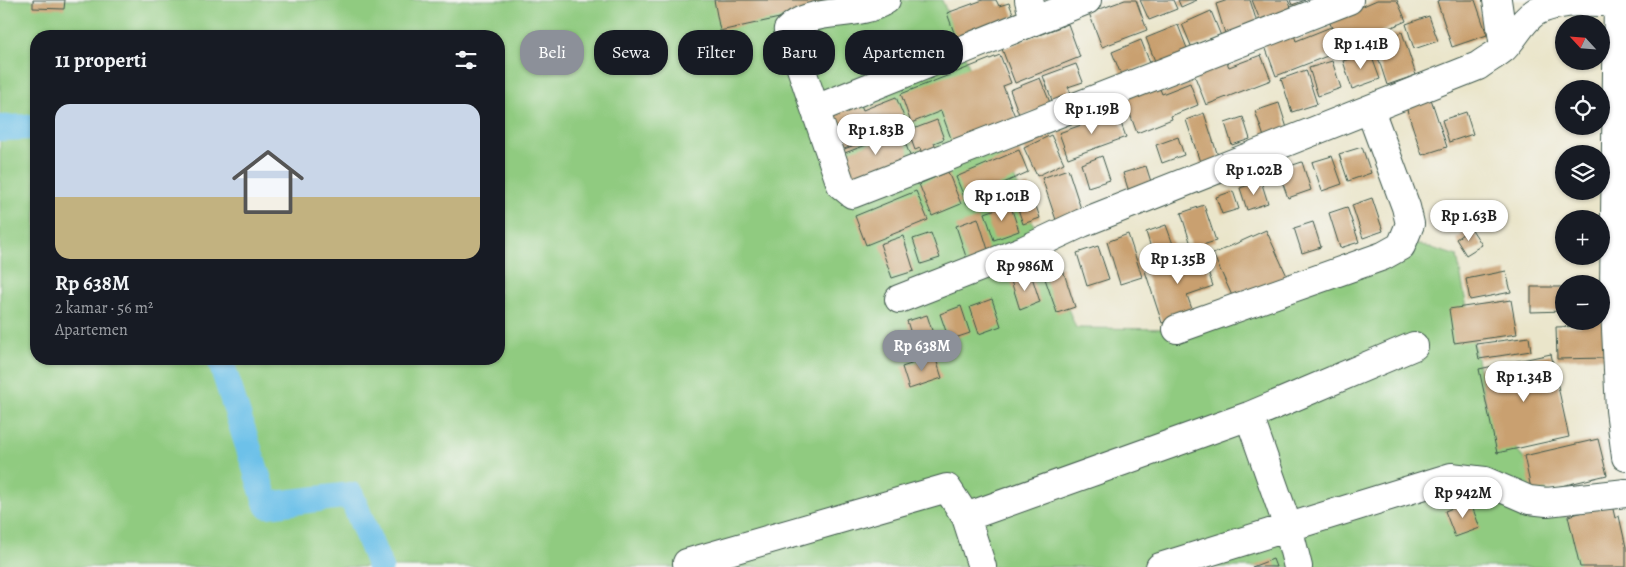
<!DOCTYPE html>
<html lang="id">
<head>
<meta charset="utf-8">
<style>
	:root { --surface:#171b24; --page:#20242c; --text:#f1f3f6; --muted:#9ea1a6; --line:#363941; --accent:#8c9099 }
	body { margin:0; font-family:Alegreya,serif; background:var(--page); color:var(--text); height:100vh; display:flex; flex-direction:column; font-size:19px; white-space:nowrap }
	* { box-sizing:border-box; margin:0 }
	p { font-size:16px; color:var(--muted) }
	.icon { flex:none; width:28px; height:28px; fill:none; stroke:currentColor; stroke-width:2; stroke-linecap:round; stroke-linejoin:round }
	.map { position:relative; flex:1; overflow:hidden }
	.sheet { position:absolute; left:30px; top:30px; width:475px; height:335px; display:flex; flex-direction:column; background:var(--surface); border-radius:20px; box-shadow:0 1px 4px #0004 }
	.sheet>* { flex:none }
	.top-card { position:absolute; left:520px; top:30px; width:475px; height:45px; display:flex; gap:10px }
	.needle { width:32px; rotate:296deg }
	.buttons { position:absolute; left:1555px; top:15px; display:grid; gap:10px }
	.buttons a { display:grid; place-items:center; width:55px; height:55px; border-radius:50%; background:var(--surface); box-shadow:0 1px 4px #0004; font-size:25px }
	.price { position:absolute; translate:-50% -42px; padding:0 11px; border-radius:18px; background:#fff; color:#222; font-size:16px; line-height:32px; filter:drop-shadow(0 1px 2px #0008) }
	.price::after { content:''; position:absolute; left:50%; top:30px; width:15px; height:11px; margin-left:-8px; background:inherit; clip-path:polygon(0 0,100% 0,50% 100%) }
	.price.selected { background:var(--accent); color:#fff }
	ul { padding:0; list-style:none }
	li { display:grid; align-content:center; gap:10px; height:265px; padding:0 25px }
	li+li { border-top:1px solid var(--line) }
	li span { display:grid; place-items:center; height:155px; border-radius:15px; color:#555 }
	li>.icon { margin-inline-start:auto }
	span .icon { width:90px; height:90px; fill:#fffc; stroke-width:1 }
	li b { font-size:21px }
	h2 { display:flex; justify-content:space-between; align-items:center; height:60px; padding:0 25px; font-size:21px }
	.chip { padding:0 18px; border-radius:20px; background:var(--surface); box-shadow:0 1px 4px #0004; font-size:18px; line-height:45px }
	.chip.selected { background:var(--accent); color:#fff }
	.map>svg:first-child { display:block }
</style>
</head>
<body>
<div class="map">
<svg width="1626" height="567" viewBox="0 0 1626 567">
	<rect width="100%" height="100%" fill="#f6f6f2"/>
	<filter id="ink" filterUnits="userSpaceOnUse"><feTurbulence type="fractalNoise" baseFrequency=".02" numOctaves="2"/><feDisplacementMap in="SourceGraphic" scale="10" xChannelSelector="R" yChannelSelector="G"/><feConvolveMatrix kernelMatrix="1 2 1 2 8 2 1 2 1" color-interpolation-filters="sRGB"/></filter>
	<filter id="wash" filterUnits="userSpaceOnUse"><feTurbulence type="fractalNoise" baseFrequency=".0096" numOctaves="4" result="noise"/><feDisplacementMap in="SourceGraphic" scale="20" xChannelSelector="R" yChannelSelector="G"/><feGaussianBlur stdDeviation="1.12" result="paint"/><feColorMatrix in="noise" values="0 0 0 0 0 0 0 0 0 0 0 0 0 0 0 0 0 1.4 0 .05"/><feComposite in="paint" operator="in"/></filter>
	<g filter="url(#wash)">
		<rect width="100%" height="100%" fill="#eae5ca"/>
		<path fill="#90cb80" stroke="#58845a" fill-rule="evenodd" d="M 0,0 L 942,0 L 1076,328 L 1190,329 L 1403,239 L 1457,256 L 1486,405 L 1563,515 L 1626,567 L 0,567 ZM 36,36 L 499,36 L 499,359 L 36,359 Z"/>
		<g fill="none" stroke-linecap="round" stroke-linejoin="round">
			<path stroke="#6dc1e9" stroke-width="26" d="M 0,128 L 36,127
				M 220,359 L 267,505 L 351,495 L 380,567"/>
		</g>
		<g id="blocks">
			<path fill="#c9a070" d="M 33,0 L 65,0 L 64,9 L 33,8 Z
				M 714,0 L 824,0 L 825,8 L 720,31 Z
				M 983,0 L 996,0 L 999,6 L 1009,3 L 1014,16 L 957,41 L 947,13 Z
				M 1125,0 L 1136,0 L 1147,30 L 1102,47 L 1089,13 Z
				M 1140,0 L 1173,0 L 1177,9 L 1149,20 Z
				M 1178,0 L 1197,0 L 1181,7 Z
				M 1228,0 L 1250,0 L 1259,29 L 1227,40 L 1216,4 Z
				M 1252,0 L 1288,0 L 1293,13 L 1262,25 Z
				M 1290,0 L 1305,0 L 1292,5 Z
				M 1377,0 L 1397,0 L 1406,21 L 1341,49 L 1329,21 Z
				M 1440,0 L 1475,0 L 1487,35 L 1452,47 L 1437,1 Z
				M 1211,11 L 1221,36 L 1192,48 L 1182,24 Z
				M 1429,16 L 1438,41 L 1414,49 L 1406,24 Z
				M 1068,24 L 1080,57 L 1015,83 L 1002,49 Z
				M 1178,25 L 1190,56 L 1158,69 L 1146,38 Z
				M 1331,27 L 1340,51 L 1276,76 L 1263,41 L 1292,29 L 1296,41 Z
				M 1402,32 L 1416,75 L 1387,85 L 1373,42 Z
				M 1141,40 L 1150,63 L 1121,75 L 1112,52 Z
				M 1370,52 L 1380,79 L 1352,89 L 1343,61 Z
				M 1000,55 L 1011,83 L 1003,86 L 1016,119 L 953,144 L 941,111 L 911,123 L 901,94 Z
				M 1261,55 L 1271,80 L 1206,105 L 1192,69 L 1224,56 L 1229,67 Z
				M 1332,61 L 1341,88 L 1318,96 L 1309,68 Z
				M 1076,64 L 1083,82 L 1068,87 L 1072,96 L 1053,103 L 1043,76 Z
				M 1306,70 L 1317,104 L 1292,112 L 1281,79 Z
				M 1040,78 L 1051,105 L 1020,117 L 1010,90 Z
				M 1190,83 L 1198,105 L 1171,116 L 1172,119 L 1137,133 L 1124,98 L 1158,84 L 1162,94 Z
				M 896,97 L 904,117 L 871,130 L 874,137 L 842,150 L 827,113 L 859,100 L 863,110 Z
				M 1431,99 L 1447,147 L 1422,155 L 1406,107 Z
				M 1279,103 L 1287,128 L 1264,137 L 1255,111 Z
				M 1117,112 L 1126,137 L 1068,158 L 1059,133 Z
				M 1466,112 L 1473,134 L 1449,142 L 1442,120 Z
				M 1204,113 L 1219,159 L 1201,165 L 1186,120 Z
				M 1243,117 L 1250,139 L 1232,145 L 1225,123 Z
				M 937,120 L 944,139 L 934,143 L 938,151 L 923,157 L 920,148 L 915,150 L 908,131 Z
				M 901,132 L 911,158 L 852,181 L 842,154 Z
				M 1051,135 L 1064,163 L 1037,176 L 1024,148 Z
				M 1178,137 L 1184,155 L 1162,163 L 1156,145 Z
				M 1362,147 L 1371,173 L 1348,181 L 1339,154 Z
				M 1019,150 L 1028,172 L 997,186 L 999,190 L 967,204 L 956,177 Z
				M 1102,156 L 1110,180 L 1088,187 L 1081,164 Z
				M 1332,156 L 1342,184 L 1322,191 L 1312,162 Z
				M 1302,162 L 1311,190 L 1288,198 L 1278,170 Z
				M 1146,166 L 1153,188 L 1130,195 L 1123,173 Z
				M 1068,169 L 1082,212 L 1056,220 L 1042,178 Z
				M 948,172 L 961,204 L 932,216 L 919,184 Z
				M 1261,181 L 1268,203 L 1247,210 L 1240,188 Z
				M 1029,185 L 1040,218 L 1023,224 L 1012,191 Z
				M 916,191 L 928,220 L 866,245 L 855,216 Z
				M 1233,191 L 1239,209 L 1222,214 L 1216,197 Z
				M 1372,198 L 1383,231 L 1363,238 L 1352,205 Z
				M 1010,204 L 1019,231 L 994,240 L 985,213 Z
				M 1204,205 L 1216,241 L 1192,248 L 1181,213 Z
				M 1347,207 L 1359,242 L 1340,248 L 1329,213 Z
				M 978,218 L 991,259 L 969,266 L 956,226 Z
				M 1313,222 L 1321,247 L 1302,253 L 1294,228 Z
				M 1166,225 L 1174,247 L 1153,254 L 1146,232 Z
				M 1471,228 L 1482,245 L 1466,255 L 1456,239 Z
				M 1266,230 L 1287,276 L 1234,300 L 1213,254 Z
				M 931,233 L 940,258 L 921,264 L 913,239 Z
				M 1128,234 L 1142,277 L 1120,284 L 1107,242 Z
				M 903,236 L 914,271 L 892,278 L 880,244 Z
				M 1098,246 L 1109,279 L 1087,286 L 1077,253 Z
				M 1201,251 L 1213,286 L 1187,295 L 1193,312 L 1162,323 L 1145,271 Z
				M 1062,267 L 1075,307 L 1057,313 L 1043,273 Z
				M 1506,271 L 1511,292 L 1470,300 L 1466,279 Z
				M 1031,274 L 1040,302 L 1020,310 L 1011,281 Z
				M 1601,286 L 1605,358 L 1557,359 L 1556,327 L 1581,326 L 1581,321 L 1601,321 Z
				M 1531,287 L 1564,287 L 1564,311 L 1531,312 Z
				M 992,299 L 1001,326 L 979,334 L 970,307 Z
				M 1511,300 L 1517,334 L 1454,343 L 1449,309 Z
				M 961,306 L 970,333 L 949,340 L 940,314 Z
				M 927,315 L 937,346 L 917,353 L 907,321 Z
				M 1529,337 L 1531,351 L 1479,359 L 1476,344 Z
				M 1551,354 L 1569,437 L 1497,453 L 1479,369 Z
				M 935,356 L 942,378 L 909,389 L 902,367 Z
				M 1598,439 L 1607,475 L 1532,493 L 1524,456 Z
				M 1470,501 L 1480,528 L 1455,537 L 1445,511 Z
				M 1612,505 L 1615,518 L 1619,516 L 1626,547 L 1626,567 L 1580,567 L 1568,516 Z
				M 1273,559 L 1276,567 L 1252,567 Z"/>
		</g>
	</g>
	<g filter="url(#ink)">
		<use href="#blocks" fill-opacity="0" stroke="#3d564a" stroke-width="1"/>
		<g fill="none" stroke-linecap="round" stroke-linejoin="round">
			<g stroke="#3d564a" stroke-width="30">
				<path id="minor" d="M 886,0 C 857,19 811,6 788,30 L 841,185 L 852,194 L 1349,0
					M 1029,0 L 1034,21 L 1087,0
					M 1497,0 L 1504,47
					M 1618,0 L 1614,289 L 1620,410 L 1626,457
					M 816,109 L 1034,21
					M 899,299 L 1024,250 L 1082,223 L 1478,66 C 1486,60 1496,55 1504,48 C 1516,36 1522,20 1537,11 C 1560,0 1592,1 1617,3
					M 1177,329 L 1383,256 L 1401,246 L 1410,224 L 1406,207 L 1370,110
					M 1249,416 L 1288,527 L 1298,567
					M 966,517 L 1249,416 L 1414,346
					M 687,563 L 947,488 L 966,517 L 982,567
					M 1160,567 L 1451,477 L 1485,481 L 1529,500 L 1547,502 L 1626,493"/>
			</g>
			<use href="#minor" stroke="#fff" stroke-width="28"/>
		</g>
	</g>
</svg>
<div class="buttons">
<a><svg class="needle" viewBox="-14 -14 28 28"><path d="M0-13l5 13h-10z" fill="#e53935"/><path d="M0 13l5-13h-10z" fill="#9ea1a6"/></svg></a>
<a><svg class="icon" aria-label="locate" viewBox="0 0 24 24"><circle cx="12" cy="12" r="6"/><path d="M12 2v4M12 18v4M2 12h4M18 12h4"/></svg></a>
<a><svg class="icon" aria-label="layers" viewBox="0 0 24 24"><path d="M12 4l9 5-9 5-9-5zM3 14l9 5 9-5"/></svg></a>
<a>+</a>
<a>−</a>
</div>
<b class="price" style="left:1361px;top:70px">Rp 1.41B</b>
<b class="price" style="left:1092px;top:135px">Rp 1.19B</b>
<b class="price" style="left:876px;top:156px">Rp 1.83B</b>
<b class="price" style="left:1254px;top:196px">Rp 1.02B</b>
<b class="price" style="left:1002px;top:222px">Rp 1.01B</b>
<b class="price" style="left:1469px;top:242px">Rp 1.63B</b>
<b class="price" style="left:1178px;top:285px">Rp 1.35B</b>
<b class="price" style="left:1025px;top:292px">Rp 986M</b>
<b class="price selected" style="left:922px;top:372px">Rp 638M</b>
<b class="price" style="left:1524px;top:403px">Rp 1.34B</b>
<b class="price" style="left:1463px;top:519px">Rp 942M</b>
<div class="top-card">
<a class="chip selected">Beli</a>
<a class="chip">Sewa</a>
<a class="chip">Filter</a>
<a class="chip">Baru</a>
<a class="chip">Apartemen</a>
</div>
<section class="sheet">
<h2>11 properti<svg class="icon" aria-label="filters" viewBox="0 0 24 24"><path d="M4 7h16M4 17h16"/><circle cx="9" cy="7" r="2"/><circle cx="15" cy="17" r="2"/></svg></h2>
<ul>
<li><span style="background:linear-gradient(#c9d6e8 60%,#c2b280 0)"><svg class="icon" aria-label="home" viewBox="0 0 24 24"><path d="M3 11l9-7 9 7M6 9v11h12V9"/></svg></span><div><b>Rp 638M</b><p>2 kamar · 56 m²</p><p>Apartemen</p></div></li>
</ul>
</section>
</div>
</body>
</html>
